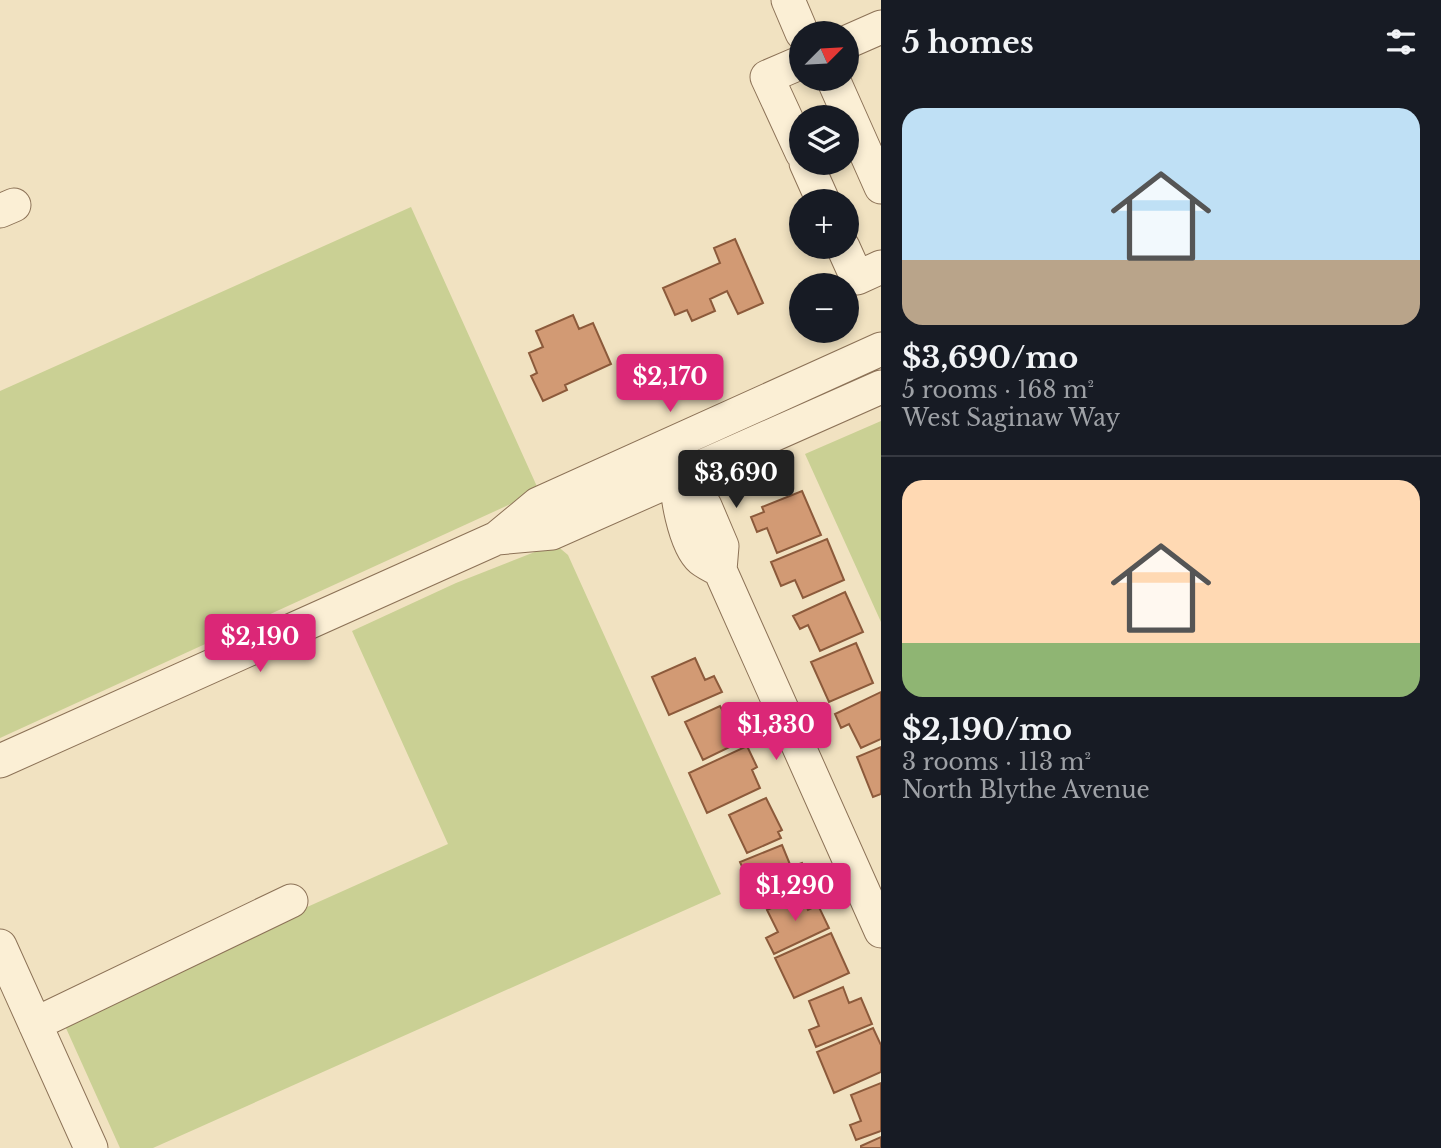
<!DOCTYPE html>
<html lang="en">
<head>
<meta charset="utf-8">
<style>
	:root { --surface:#171b24; --page:#242831; --text:#f1f3f6; --muted:#9ea1a6; --line:#363941; --accent:#db2777 }
	body { margin:0; font-family:"Libre Baskerville",serif; background:var(--page); color:var(--text); height:100vh; display:flex; flex-direction:column; font-size:26px; white-space:nowrap }
	* { box-sizing:border-box; margin:0 }
	p { font-size:23px; color:var(--muted) }
	.icon { flex:none; width:38px; height:38px; fill:none; stroke:currentColor; stroke-width:2; stroke-linecap:round; stroke-linejoin:round }
	.map { position:relative; flex:1; overflow:hidden }
	.details { display:flex; flex-direction:column; background:var(--surface); width:560px }
	.details>* { flex:none }
	.needle { width:46px; rotate:66deg }
	.controls { position:absolute; left:789px; top:21px; display:grid; gap:14px }
	.controls a { display:grid; place-items:center; width:70px; height:70px; border-radius:50%; background:var(--surface); box-shadow:0 4px 10px #0003; font-size:35px }
	.price { position:absolute; translate:-50% -60px; padding:0 16px; border-radius:7px; background:var(--accent); color:#fff; font-size:23px; line-height:46px; filter:drop-shadow(0 2px 4px #0008) }
	.price::after { content:''; position:absolute; left:50%; top:42px; width:21px; height:16px; margin-left:-10px; background:inherit; clip-path:polygon(0 0,100% 0,50% 100%) }
	.price.selected { background:#222; color:#fff }
	ul { padding:0; list-style:none }
	li { display:grid; align-content:center; gap:14px; height:371px; padding:0 21px }
	li+li { border-top:2px solid var(--line) }
	li span { display:grid; place-items:center; height:217px; border-radius:21px; color:#555 }
	li>.icon { margin-inline-start:auto }
	span .icon { width:126px; height:126px; fill:#fffc; stroke-width:1 }
	li b { font-size:30px }
	h2 { display:flex; justify-content:space-between; align-items:center; height:84px; padding:0 21px; font-size:30px }
	main { display:flex; flex:1; min-height:0 }
	.map>svg:first-child { display:block }
</style>
</head>
<body>
<main>
<div class="map">
<svg width="881" height="1148" viewBox="0 0 881 1148">
	<rect width="100%" height="100%" fill="#f1e2c1"/>
	<path fill="#cad094" d="M 411,207 L 539,491 L 0,738 L 0,391 Z
		M 881,421 L 881,622 L 805,454 Z
		M 555,544 L 568,555 L 721,894 L 153,1148 L 120,1148 L 61,1017 L 448,844 L 352,631 L 456,583 Z"/>
	<path fill="#d29a74" stroke="#8c5a3b" stroke-width="2" d="M 735,239 L 763,303 L 738,314 L 727,291 L 710,299 L 715,311 L 692,321 L 687,310 L 675,315 L 663,288 L 720,263 L 714,248 Z
		M 573,315 L 579,329 L 593,323 L 611,364 L 565,385 L 567,390 L 543,401 L 531,376 L 537,373 L 529,353 L 543,347 L 536,331 Z
		M 802,491 L 821,535 L 777,553 L 767,528 L 757,532 L 751,517 L 764,512 L 762,507 Z
		M 827,539 L 844,580 L 803,598 L 795,580 L 781,586 L 771,562 Z
		M 845,592 L 863,632 L 820,651 L 808,625 L 800,629 L 793,616 Z
		M 856,643 L 873,683 L 829,702 L 811,662 Z
		M 695,658 L 705,680 L 714,676 L 722,692 L 669,715 L 652,677 Z
		M 881,692 L 881,739 L 861,748 L 849,724 L 841,728 L 835,714 Z
		M 720,706 L 726,717 L 732,715 L 744,740 L 703,760 L 685,722 Z
		M 747,746 L 757,767 L 752,770 L 760,788 L 707,813 L 689,773 Z
		M 881,747 L 881,794 L 873,797 L 857,757 Z
		M 766,798 L 782,830 L 778,832 L 781,838 L 747,853 L 729,815 Z
		M 782,845 L 791,867 L 802,863 L 809,880 L 757,901 L 740,862 Z
		M 801,894 L 808,910 L 818,905 L 829,928 L 774,954 L 766,938 L 778,932 L 767,910 Z
		M 831,933 L 849,973 L 794,998 L 775,958 Z
		M 843,987 L 849,1003 L 861,998 L 872,1024 L 816,1047 L 809,1030 L 819,1026 L 809,1001 Z
		M 873,1028 L 881,1045 L 881,1072 L 834,1093 L 817,1052 Z
		M 881,1083 L 881,1131 L 856,1140 L 850,1125 L 861,1121 L 851,1095 Z
		M 881,1137 L 881,1148 L 861,1148 L 861,1146 Z"/>
	<g fill="none" stroke-linecap="round" stroke-linejoin="round">
		<g stroke="#8c7257" stroke-width="35">
			<path id="minor" d="M 788,0 L 802,33
				M 847,42 L 881,27
				M 802,62 L 767,77 L 802,153
				M 833,79 L 881,187
				M 806,163 L 823,201
				M 0,211 L 14,205
				M 843,247 L 857,278 L 881,267
				M 680,470 C 672,488 686,546 701,559 C 706,563 714,567 720,570
				M 677,477 L 705,506 L 722,546 L 720,570 L 881,931
				M 497,538 L 552,533 L 881,387
				M 0,761 L 497,538 L 538,504 L 881,349
				M 0,946 L 91,1148
				M 35,1024 L 291,901"/>
		</g>
		<use href="#minor" stroke="#fbefd5" stroke-width="33"/>
	</g>
</svg>
<div class="controls">
<a><svg class="needle" viewBox="-14 -14 28 28"><path d="M0-13l5 13h-10z" fill="#e53935"/><path d="M0 13l5-13h-10z" fill="#9ea1a6"/></svg></a>
<a><svg class="icon" aria-label="layers" viewBox="0 0 24 24"><path d="M12 4l9 5-9 5-9-5zM3 14l9 5 9-5"/></svg></a>
<a>+</a>
<a>−</a>
</div>
<b class="price" style="left:670px;top:414px">$2,170</b>
<b class="price selected" style="left:736px;top:510px">$3,690</b>
<b class="price" style="left:260px;top:674px">$2,190</b>
<b class="price" style="left:776px;top:762px">$1,330</b>
<b class="price" style="left:795px;top:923px">$1,290</b>
</div>
<section class="details">
<h2>5 homes<svg class="icon" aria-label="filters" viewBox="0 0 24 24"><path d="M4 7h16M4 17h16"/><circle cx="9" cy="7" r="2"/><circle cx="15" cy="17" r="2"/></svg></h2>
<ul>
<li><span style="background:linear-gradient(#bfe0f5 70%,#b9a48a 0)"><svg class="icon" aria-label="home" viewBox="0 0 24 24"><path d="M3 11l9-7 9 7M6 9v11h12V9"/></svg></span><div><b>$3,690/mo</b><p>5 rooms · 168 m²</p><p>West Saginaw Way</p></div></li>
<li><span style="background:linear-gradient(#ffd9b3 75%,#8fb573 0)"><svg class="icon" aria-label="home" viewBox="0 0 24 24"><path d="M3 11l9-7 9 7M6 9v11h12V9"/></svg></span><div><b>$2,190/mo</b><p>3 rooms · 113 m²</p><p>North Blythe Avenue</p></div></li>
</ul>
</section>
</main>
</body>
</html>
